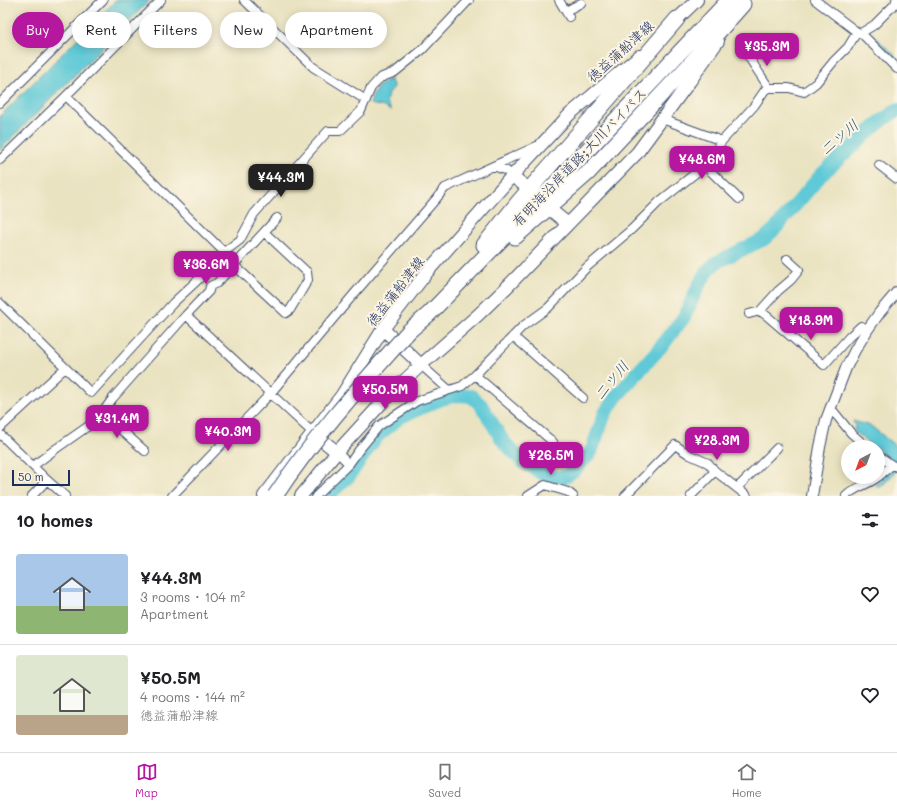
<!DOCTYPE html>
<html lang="en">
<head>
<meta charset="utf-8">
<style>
	:root { --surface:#fff; --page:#f6f6f6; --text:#202124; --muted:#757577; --line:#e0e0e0; --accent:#b5179e }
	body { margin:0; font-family:Mali,"Klee One",sans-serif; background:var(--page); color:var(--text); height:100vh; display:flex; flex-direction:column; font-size:15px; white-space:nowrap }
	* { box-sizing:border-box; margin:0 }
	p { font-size:13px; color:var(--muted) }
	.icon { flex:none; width:22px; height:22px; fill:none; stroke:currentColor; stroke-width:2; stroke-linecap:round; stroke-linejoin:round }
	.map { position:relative; height:496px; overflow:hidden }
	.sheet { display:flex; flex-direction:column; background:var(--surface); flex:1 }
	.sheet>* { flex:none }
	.banner { position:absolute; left:12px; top:12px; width:400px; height:36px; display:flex; gap:8px }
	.needle { width:26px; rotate:221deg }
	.buttons { position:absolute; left:841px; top:440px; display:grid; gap:8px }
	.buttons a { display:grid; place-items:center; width:44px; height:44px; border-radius:50%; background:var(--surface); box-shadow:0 2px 10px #0003; font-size:20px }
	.scale { position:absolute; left:12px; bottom:10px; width:58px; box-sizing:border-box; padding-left:4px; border:2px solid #1b2f5e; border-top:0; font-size:11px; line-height:14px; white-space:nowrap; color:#1b2f5e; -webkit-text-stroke:3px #fcf5e5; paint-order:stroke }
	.price { position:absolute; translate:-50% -34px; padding:0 9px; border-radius:8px; background:var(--accent); color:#fff; font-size:13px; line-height:26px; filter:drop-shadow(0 1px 2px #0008) }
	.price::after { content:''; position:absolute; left:50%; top:24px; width:12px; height:9px; margin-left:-6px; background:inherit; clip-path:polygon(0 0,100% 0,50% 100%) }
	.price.selected { background:#222; color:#fff }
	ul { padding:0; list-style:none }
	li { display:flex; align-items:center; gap:12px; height:100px; padding:0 16px }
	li+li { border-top:1px solid var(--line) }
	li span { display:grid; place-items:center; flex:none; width:112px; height:80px; border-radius:4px; color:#555 }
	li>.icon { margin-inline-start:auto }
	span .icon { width:48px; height:48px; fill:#fffc; stroke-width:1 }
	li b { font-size:17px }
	h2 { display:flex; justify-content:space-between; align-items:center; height:48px; padding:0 16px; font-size:17px }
	.pill { padding:0 14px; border-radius:18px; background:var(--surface); box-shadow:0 2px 10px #0003; font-size:14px; line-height:36px }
	.pill.selected { background:var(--accent); color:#fff }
	.tabs { display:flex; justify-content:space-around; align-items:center; height:56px; border-top:1px solid var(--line); background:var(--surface); font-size:11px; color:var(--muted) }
	.tabs a { display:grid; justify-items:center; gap:2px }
	.tabs .selected { color:var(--accent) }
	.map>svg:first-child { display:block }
</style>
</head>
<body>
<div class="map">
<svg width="897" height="496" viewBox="0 0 897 496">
	<rect width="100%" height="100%" fill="#fcf5e5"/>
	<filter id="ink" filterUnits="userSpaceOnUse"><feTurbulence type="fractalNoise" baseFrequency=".025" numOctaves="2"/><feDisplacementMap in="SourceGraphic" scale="8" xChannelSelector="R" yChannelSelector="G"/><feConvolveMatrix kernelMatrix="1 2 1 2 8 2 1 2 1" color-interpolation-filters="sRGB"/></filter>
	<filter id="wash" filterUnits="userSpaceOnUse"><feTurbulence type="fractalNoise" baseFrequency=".012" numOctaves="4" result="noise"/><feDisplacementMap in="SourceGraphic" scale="16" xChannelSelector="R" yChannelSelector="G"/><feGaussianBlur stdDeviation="0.9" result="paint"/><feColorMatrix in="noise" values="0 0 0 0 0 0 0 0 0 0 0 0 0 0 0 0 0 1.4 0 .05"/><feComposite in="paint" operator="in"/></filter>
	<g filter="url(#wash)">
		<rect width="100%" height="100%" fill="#eae3c1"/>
		<path fill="#5ec9d7" stroke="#3c7c9a" d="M 116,0 L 150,0 L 0,150 L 0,116 Z
			M 872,34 L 894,55 L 897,59 L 897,63 L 891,56 L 870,36 Z
			M 390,79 L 394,87 L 388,94 L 386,102 L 391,111 L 384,107 L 370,104 C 374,91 377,86 390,79 Z
			M 853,421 L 871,426 L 897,447 L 897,463 L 889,459 L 878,450 L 878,447 L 874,447 L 856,433 L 854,430 L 855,426 Z
			M 893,468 L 896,471 L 880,488 L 876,485 Z"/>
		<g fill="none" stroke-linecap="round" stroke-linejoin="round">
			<path stroke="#5ec9d7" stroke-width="14" d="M 327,496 L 349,476 L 376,437 L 400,417 L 441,399 L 459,395 L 471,396 L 481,405 L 503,441 L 523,462 L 549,477 L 565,477 L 577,468 L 591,452 L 605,413 L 616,397 L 665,342 L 684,317 L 699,285 L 709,269 L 717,262 L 764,239 L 776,228 L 821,175 L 880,122 L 897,110"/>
		</g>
	</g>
	<g filter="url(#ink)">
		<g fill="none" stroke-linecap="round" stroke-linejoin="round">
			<g stroke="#3a4a6d" stroke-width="10">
				<path id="minor" d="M 244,0 L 313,67 L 366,100
					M 559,0 L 569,17
					M 815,0 L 857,32 L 861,33 L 897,69
					M 566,11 L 581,3
					M 861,33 L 874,25 L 895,4 L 896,0
					M 748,56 L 769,88
					M 66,96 L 224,252
					M 0,103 L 103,0
					M 662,119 L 722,141
					M 0,160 L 66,96 L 161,0
					M 704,165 L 739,199
					M 879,165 L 897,179
					M 494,166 L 507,171 L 512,176
					M 234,265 L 286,313 L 290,310 L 308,280 L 307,272 L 264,232
					M 0,303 L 91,393 L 173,303 L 202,276 L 224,252 L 240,240 L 254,214 L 328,131 L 340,131 L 361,111 L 371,88 L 380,78 L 395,72 L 422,50 L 469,0
					M 760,311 L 778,291 L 791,280 L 799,270 L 787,259
					M 749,314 L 760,311 L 767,316 L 824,365 L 849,337 L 861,326 L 868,329
					M 186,315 L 312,432
					M 513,336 L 583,398
					M 421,365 L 449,390
					M 475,375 L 553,442
					M 829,410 L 834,412 L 851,433 L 867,447
					M 102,413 L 145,451
					M 0,428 L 65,368
					M 0,434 L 47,480 L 65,496
					M 337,452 L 349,464
					M 878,455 L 892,465 L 897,467
					M 33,466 L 57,448 L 97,420 L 113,398 L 186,315 L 209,291 L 210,286 L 217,283 L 277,218
					M 878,477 L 892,465
					M 737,488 L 777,448
					M 32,496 L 47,480
					M 172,496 L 270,394 L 354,294 L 436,199 L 445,188 L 537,146
					M 316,496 L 349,464 L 359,450 L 379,426 L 417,401 L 462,386 L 475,375 L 523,326 L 548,308 L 587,267 L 632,229 L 659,202 L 702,168 L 722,141 L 754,106 L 765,90 L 769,88 L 789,88 L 804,92 L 816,83 L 834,61 L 848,47 L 857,32
					M 528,496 L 545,485 L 568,492 L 573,496
					M 625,496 L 675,445 L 690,455 L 708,463 L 715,471
					M 691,496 L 715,471 L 747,496
					M 846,496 C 855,487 868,485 878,477"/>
			</g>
			<g stroke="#3a4a6d" stroke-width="12">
				<path id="tertiary" d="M 812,496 L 820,447 L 826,420 L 846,368 L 855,350 L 868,329 L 880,312 L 897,292"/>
			</g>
			<g stroke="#3a4a6d" stroke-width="14">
				<path id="secondary" d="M 671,25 L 697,0
					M 512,176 L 524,185
					M 552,211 L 568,224
					M 383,329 L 421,365
					M 312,432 L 337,452
					M 264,496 L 342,395 L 383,329 L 428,271 L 512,176 L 570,114 L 639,56
					M 301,496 L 337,452 L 390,394 L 421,365 L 478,315 L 505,289 L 637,153 L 690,81 L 718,41"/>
			</g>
			<g stroke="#3a4a6d" stroke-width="17">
				<path id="motorway" d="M 515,237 L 589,172 L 690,64 L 743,4
					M 484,245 L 520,200 L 611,96 L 677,19
					M 409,331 L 429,314 L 563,176 L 729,0"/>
			</g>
			<use href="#minor" stroke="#fff" stroke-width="8"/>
			<use href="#tertiary" stroke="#fff" stroke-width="10"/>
			<use href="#secondary" stroke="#fff" stroke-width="12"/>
			<use href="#motorway" stroke="#fff" stroke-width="15"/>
			<g stroke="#3a4a6d" stroke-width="17" stroke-linecap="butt">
				<path id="motorway-bridge" d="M 275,496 C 314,437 362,384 409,331"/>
			</g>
			<use href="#motorway-bridge" stroke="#fff" stroke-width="15"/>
		</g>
	</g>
	<g text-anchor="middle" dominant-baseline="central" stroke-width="4" stroke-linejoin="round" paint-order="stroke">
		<g font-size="14" fill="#1b2f5e" stroke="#fcf5e5">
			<text transform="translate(620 51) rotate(-42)">徳益蒲船津線</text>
			<text transform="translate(579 157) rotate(-46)">有明海沿岸道路;大川バイパス</text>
			<text transform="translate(395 291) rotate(-52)">徳益蒲船津線</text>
		</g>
		<g font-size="15" font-style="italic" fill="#2c567c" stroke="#fcf5e5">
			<text transform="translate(839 137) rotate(-41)">二ツ川</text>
			<text transform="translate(611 380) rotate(-51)">二ツ川</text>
		</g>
	</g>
</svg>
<div class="buttons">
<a><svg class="needle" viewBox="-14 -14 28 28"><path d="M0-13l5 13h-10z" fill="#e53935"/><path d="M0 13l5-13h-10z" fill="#757577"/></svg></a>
</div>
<div class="scale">50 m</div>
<b class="price" style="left:767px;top:67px">¥35.3M</b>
<b class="price" style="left:702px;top:180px">¥48.6M</b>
<b class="price selected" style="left:281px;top:198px">¥44.3M</b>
<b class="price" style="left:206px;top:285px">¥36.6M</b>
<b class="price" style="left:811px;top:341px">¥18.9M</b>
<b class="price" style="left:385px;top:410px">¥50.5M</b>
<b class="price" style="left:117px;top:439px">¥31.4M</b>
<b class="price" style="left:228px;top:452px">¥40.3M</b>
<b class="price" style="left:717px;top:461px">¥28.3M</b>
<b class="price" style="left:551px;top:476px">¥26.5M</b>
<div class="banner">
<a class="pill selected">Buy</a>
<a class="pill">Rent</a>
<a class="pill">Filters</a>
<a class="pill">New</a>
<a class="pill">Apartment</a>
</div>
</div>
<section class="sheet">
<h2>10 homes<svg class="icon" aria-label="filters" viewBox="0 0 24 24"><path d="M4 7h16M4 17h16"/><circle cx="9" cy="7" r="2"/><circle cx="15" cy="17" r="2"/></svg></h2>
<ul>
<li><span style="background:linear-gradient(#a9c7e8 65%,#8fb573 0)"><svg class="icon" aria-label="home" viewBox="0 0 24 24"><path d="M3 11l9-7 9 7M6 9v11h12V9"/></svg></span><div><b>¥44.3M</b><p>3 rooms · 104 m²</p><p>Apartment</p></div><svg class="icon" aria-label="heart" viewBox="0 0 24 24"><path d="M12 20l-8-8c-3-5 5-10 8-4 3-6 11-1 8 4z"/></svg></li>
<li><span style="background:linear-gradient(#dfe7d0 75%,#b9a48a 0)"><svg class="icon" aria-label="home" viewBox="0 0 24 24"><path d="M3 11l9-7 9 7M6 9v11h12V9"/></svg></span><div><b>¥50.5M</b><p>4 rooms · 144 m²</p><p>徳益蒲船津線</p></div><svg class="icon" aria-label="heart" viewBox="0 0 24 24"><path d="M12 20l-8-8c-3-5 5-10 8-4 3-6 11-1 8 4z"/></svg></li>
</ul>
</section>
<nav class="tabs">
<a class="selected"><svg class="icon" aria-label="map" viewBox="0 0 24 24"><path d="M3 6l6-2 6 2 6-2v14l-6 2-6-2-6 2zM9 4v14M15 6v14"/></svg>Map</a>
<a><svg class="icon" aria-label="saved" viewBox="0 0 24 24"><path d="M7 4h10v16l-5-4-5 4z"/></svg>Saved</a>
<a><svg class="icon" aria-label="home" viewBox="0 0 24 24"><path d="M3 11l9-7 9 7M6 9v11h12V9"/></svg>Home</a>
</nav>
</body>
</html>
